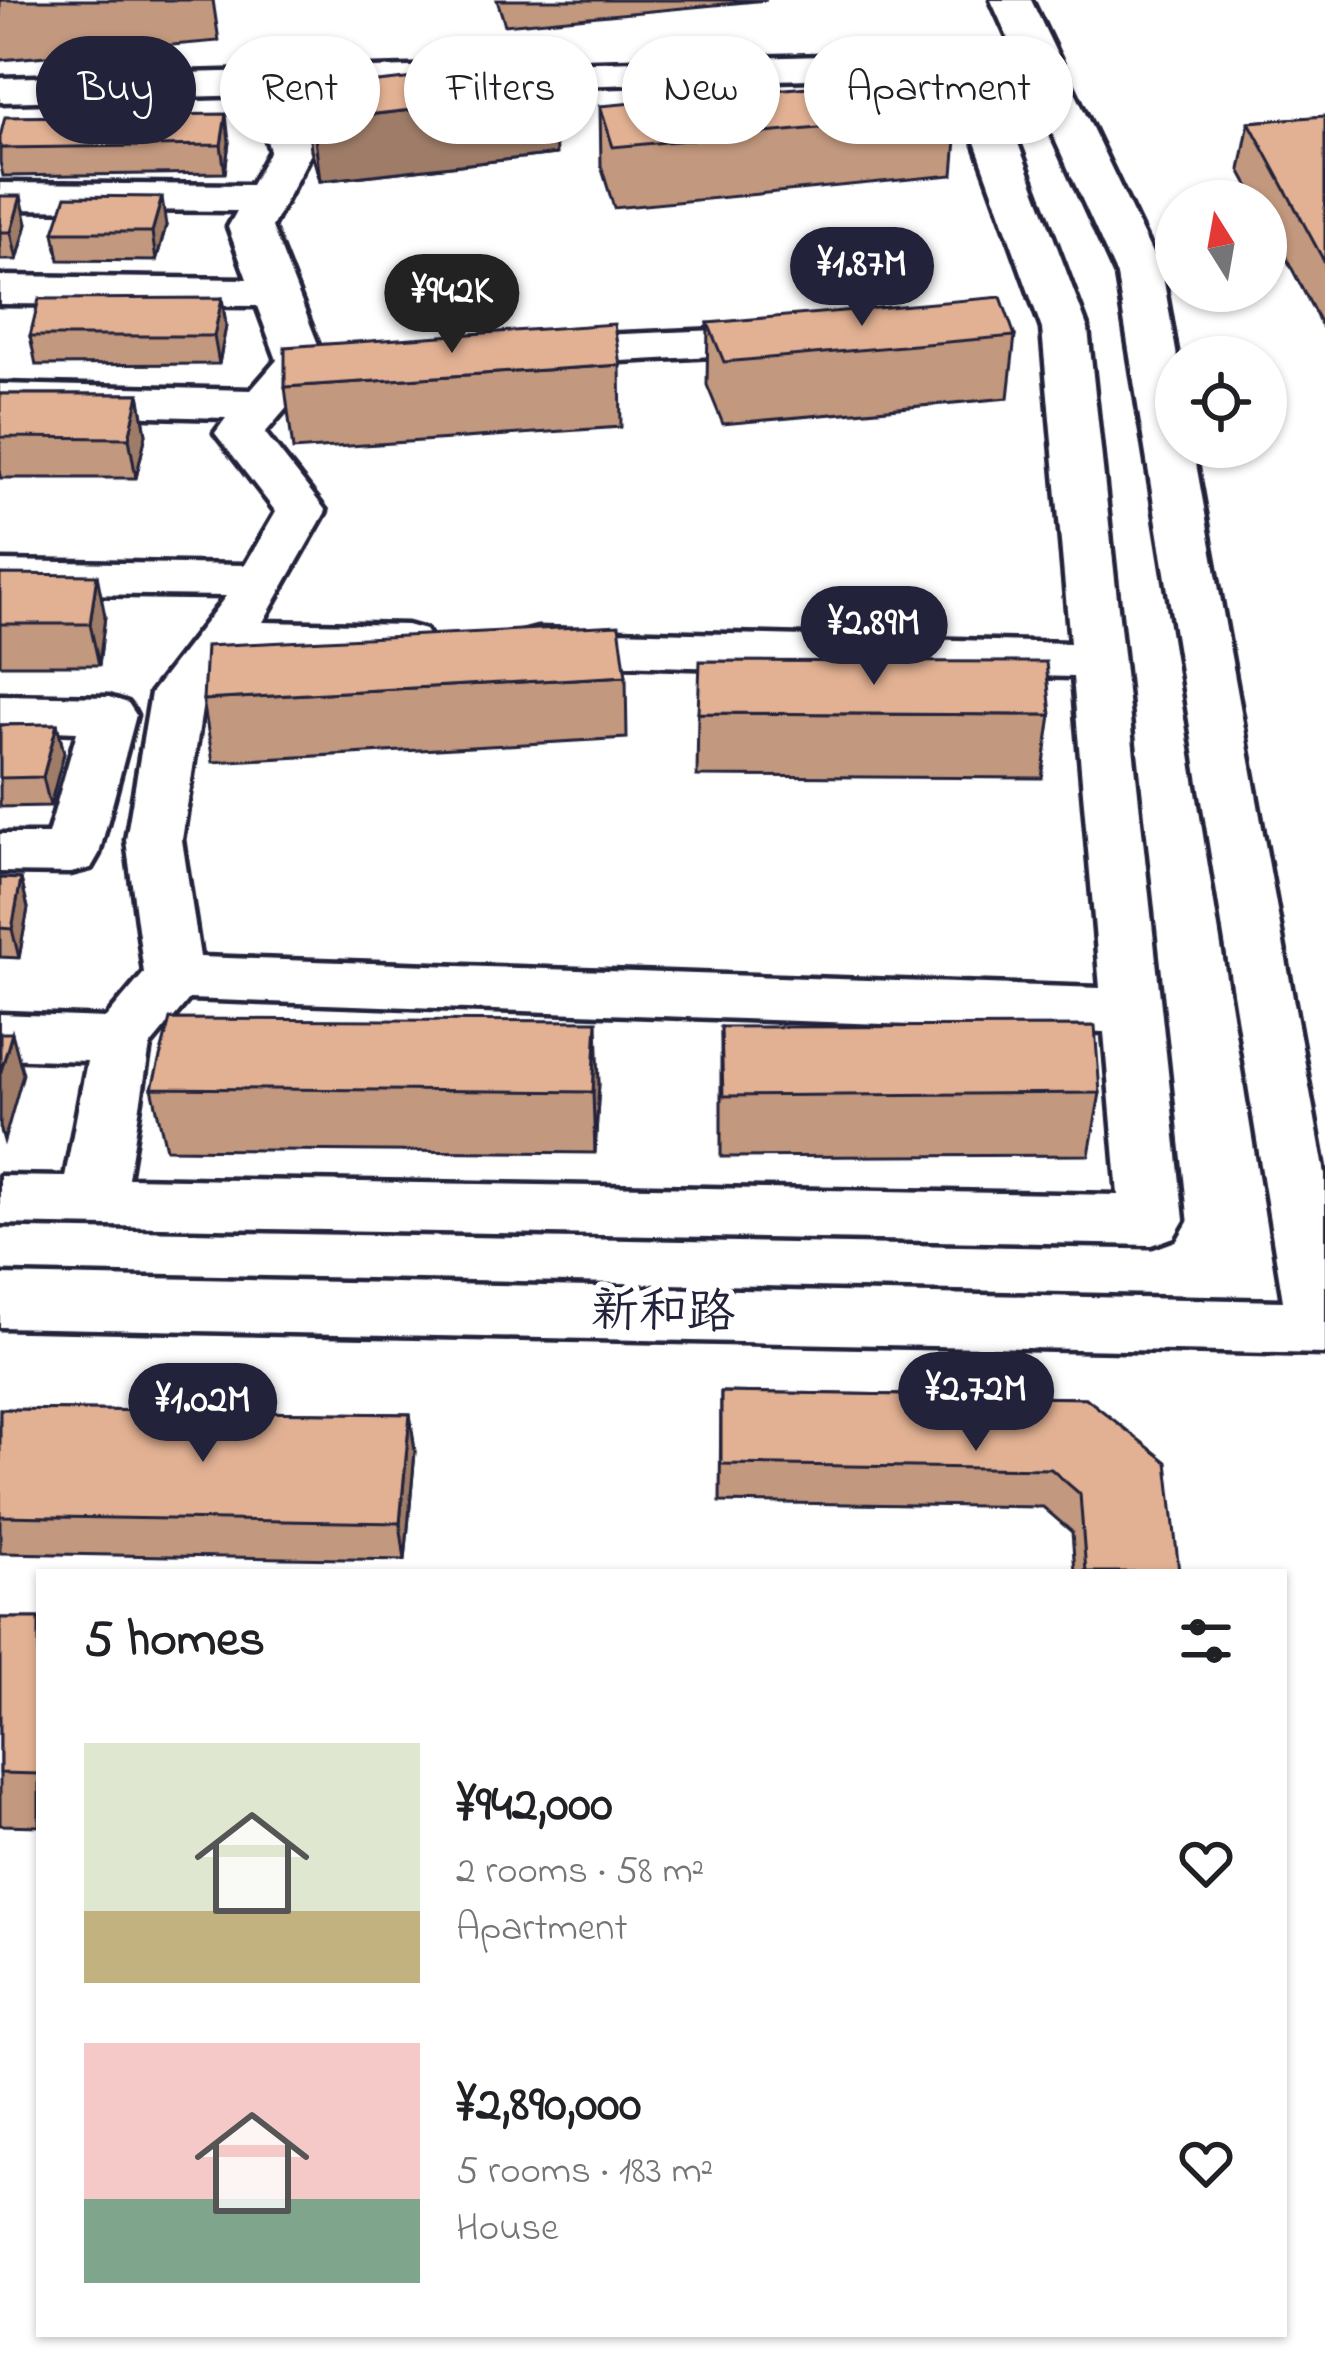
<!DOCTYPE html>
<html lang="en">
<head>
<meta charset="utf-8">
<style>
	:root { --surface:#fff; --page:#f2f2f2; --text:#202124; --muted:#757577; --accent:#22223b }
	body { margin:0; font-family:"Indie Flower","LXGW WenKai TC",sans-serif; background:var(--page); color:var(--text); height:100vh; display:flex; flex-direction:column; font-size:45px; white-space:nowrap }
	* { box-sizing:border-box; margin:0 }
	p { font-size:39px; color:var(--muted) }
	.icon { flex:none; width:66px; height:66px; fill:none; stroke:currentColor; stroke-width:2; stroke-linecap:round; stroke-linejoin:round }
	.map { position:relative; flex:1; overflow:hidden }
	.drawer { position:absolute; left:36px; top:1569px; width:1251px; height:768px; display:flex; flex-direction:column; background:var(--surface); border-radius:0px; box-shadow:0 3px 9px #0004 }
	.drawer>* { flex:none }
	.hud { position:absolute; left:36px; top:36px; width:1254px; height:108px; display:flex; gap:24px }
	.needle { width:78px; rotate:349deg }
	.fabs { position:absolute; left:1155px; top:180px; display:grid; gap:24px }
	.fabs a { display:grid; place-items:center; width:132px; height:132px; border-radius:50%; background:var(--surface); box-shadow:0 3px 9px #0004; font-size:60px }
	.price { position:absolute; translate:-50% -102px; padding:0 27px; border-radius:42px; background:var(--accent); color:#fff; font-size:39px; line-height:78px; filter:drop-shadow(0 3px 6px #0008) }
	.price::after { content:''; position:absolute; left:50%; top:72px; width:36px; height:27px; margin-left:-18px; background:inherit; clip-path:polygon(0 0,100% 0,50% 100%) }
	.price.selected { background:#222; color:#fff }
	ul { padding:0; list-style:none }
	li { display:flex; align-items:center; gap:36px; height:300px; padding:0 48px }
	li span { display:grid; place-items:center; flex:none; width:336px; height:240px; border-radius:0px; color:#555 }
	li>.icon { margin-inline-start:auto }
	span .icon { width:144px; height:144px; fill:#fffc; stroke-width:1 }
	li b { font-size:51px }
	h2 { display:flex; justify-content:space-between; align-items:center; height:144px; padding:0 48px; font-size:51px }
	.pill { padding:0 42px; border-radius:54px; background:var(--surface); box-shadow:0 3px 9px #0004; font-size:42px; line-height:108px }
	.pill.selected { background:var(--accent); color:#fff }
	.map>svg:first-child { display:block }
</style>
</head>
<body>
<div class="map">
<svg width="1325" height="2375" viewBox="0 0 1325 2375">
	<rect width="100%" height="100%" fill="#fff"/>
	<filter id="ink" filterUnits="userSpaceOnUse"><feTurbulence type="fractalNoise" baseFrequency=".00833" numOctaves="2"/><feDisplacementMap in="SourceGraphic" scale="24" xChannelSelector="R" yChannelSelector="G"/><feConvolveMatrix kernelMatrix="1 2 1 2 8 2 1 2 1" color-interpolation-filters="sRGB"/></filter>
	<g filter="url(#ink)">
		<g fill="none" stroke-linecap="round" stroke-linejoin="round">
			<g stroke="#22223b" stroke-width="9">
				<path id="minor" d="M 991,0 L 1031,0 L 1163,276 L 1177,357 L 1176,447 L 1193,447 L 1325,1174 L 1325,1354 L 0,1327 L 0,1275 L 1283,1301 L 1117,276 L 1022,67 L 992,74 L 1088,329 L 1184,1220 L 1174,1237 L 1152,1245 L 0,1224 L 0,1176 L 65,1177 L 87,1061 L 0,1058 L 0,1014 L 106,1018 L 144,973 L 126,840 L 151,693 L 226,596 L 0,593 L 0,561 L 245,565 L 276,512 L 215,433 L 226,418 L 0,412 L 0,384 L 251,390 L 277,360 L 257,306 L 0,304 L 0,276 L 247,279 L 228,227 L 237,211 L 0,209 L 0,183 L 251,185 L 270,151 L 254,95 L 0,102 L 0,78 L 1014,51 ZM 951,75 L 1042,329 L 1070,643 L 537,629 L 518,634 L 511,646 L 518,658 L 537,663 L 1073,677 L 1100,988 L 200,957 L 182,840 L 204,696 L 238,654 L 407,659 L 425,654 L 433,642 L 425,630 L 407,625 L 263,622 L 326,511 L 265,433 L 315,375 L 382,369 L 388,359 L 382,349 L 319,347 L 272,227 L 312,151 L 295,94 ZM 189,999 L 1104,1032 L 1118,1195 L 128,1178 L 150,1046 Z
					M 790,327 L 806,331 L 813,341 L 806,351 L 530,366 L 514,362 L 507,352 L 514,342 L 530,338 Z
					M 0,695 L 109,697 L 128,703 L 136,715 L 99,854 L 91,868 L 71,873 L 0,872 L 0,834 L 48,834 L 77,732 L 0,729 Z"/>
			</g>
			<use href="#minor" fill="#fff" fill-rule="evenodd"/>
		</g>
		<path fill="#c2987e" stroke="#22223b" stroke-width="3" d="M 0,0 L 213,0 L 219,41 L 0,60 Z
			M 497,0 L 767,0 L 505,25 Z
			M 305,90 L 556,154 L 320,181 L 311,150 Z
			M 600,106 L 958,115 L 953,175 L 614,208 L 601,166 Z
			M 1325,116 L 1325,332 L 1266,219 L 1266,201 L 1257,201 L 1240,170 L 1249,122 Z
			M 229,142 L 225,173 L 3,176 L 0,162 L 0,148 Z
			M 0,196 L 27,224 L 17,260 L 0,260 Z
			M 166,226 L 156,261 L 59,260 L 54,232 Z
			M 222,298 L 226,326 L 219,364 L 36,365 L 30,336 Z
			M 708,323 L 1015,336 L 1008,398 L 723,424 L 707,385 Z
			M 620,365 L 621,427 L 293,450 L 285,387 Z
			M 0,394 L 139,394 L 146,434 L 136,478 L 0,478 Z
			M 0,574 L 105,616 L 99,665 L 0,665 Z
			M 626,676 L 627,738 L 213,762 L 203,700 Z
			M 698,713 L 1051,715 L 1042,778 L 697,776 Z
			M 57,724 L 64,753 L 50,806 L 0,807 L 0,725 Z
			M 0,878 L 21,879 L 28,908 L 19,958 L 0,957 Z
			M 721,1027 L 1100,1093 L 1089,1155 L 721,1157 Z
			M 599,1083 L 595,1153 L 166,1149 L 152,1088 Z
			M 721,1392 L 1086,1398 L 1179,1572 L 1075,1572 L 1072,1532 L 1043,1507 L 720,1502 Z
			M 0,1409 L 410,1414 L 415,1452 L 405,1560 L 0,1553 Z
			M 0,1618 L 39,1618 L 39,1826 L 0,1825 Z"/>
		<path fill="#9e7c67" stroke="#22223b" stroke-width="3" d="M 554,94 L 556,154 L 320,181 L 313,121 Z
			M 226,114 L 229,142 L 225,173 L 221,145 Z
			M 21,196 L 27,224 L 17,260 L 11,232 Z
			M 162,197 L 166,226 L 156,261 L 152,232 Z
			M 222,298 L 226,326 L 219,364 L 214,336 Z
			M 139,394 L 146,434 L 136,478 L 129,438 Z
			M 97,575 L 105,616 L 99,665 L 90,624 Z
			M 57,724 L 64,753 L 50,806 L 43,777 Z
			M 21,879 L 28,908 L 19,958 L 12,929 Z
			M 597,1021 L 599,1083 L 595,1153 L 593,1092 Z
			M 12,1033 L 23,1074 L 4,1141 L 0,1127 L 0,1074 Z
			M 410,1414 L 415,1452 L 405,1560 L 400,1523 Z"/>
		<path fill="#e2b193" stroke="#22223b" stroke-width="3" d="M 542,64 L 554,94 L 313,121 L 305,90 Z
			M 939,75 L 958,115 L 613,147 L 600,106 Z
			M 226,114 L 221,145 L 0,148 L 0,137 L 5,117 Z
			M 1325,116 L 1325,263 L 1249,122 Z
			M 0,196 L 21,196 L 11,232 L 0,232 Z
			M 66,196 L 162,197 L 152,232 L 54,232 Z
			M 1001,297 L 1015,336 L 724,362 L 708,323 Z
			M 222,298 L 214,336 L 30,336 L 39,299 Z
			M 614,324 L 620,365 L 285,387 L 285,347 Z
			M 0,394 L 139,394 L 129,438 L 0,437 Z
			M 0,574 L 97,575 L 90,624 L 0,624 Z
			M 619,625 L 626,676 L 203,700 L 206,646 Z
			M 700,661 L 1046,662 L 1051,715 L 698,713 Z
			M 57,724 L 43,777 L 0,778 L 0,725 Z
			M 0,878 L 21,879 L 12,929 L 0,928 Z
			M 170,1019 L 597,1021 L 593,1092 L 152,1088 Z
			M 1095,1026 L 1100,1093 L 723,1096 L 721,1027 Z
			M 0,1033 L 12,1033 L 0,1074 Z
			M 721,1392 L 1086,1398 L 1167,1462 L 1179,1572 L 1086,1572 L 1080,1494 L 1051,1469 L 721,1464 Z
			M 0,1409 L 410,1414 L 400,1523 L 0,1516 Z
			M 0,1618 L 39,1618 L 39,1774 L 0,1773 Z"/>
	</g>
	<g text-anchor="middle" dominant-baseline="central" stroke-width="12" stroke-linejoin="round" paint-order="stroke">
		<g font-size="48" fill="#22223b" stroke="#fff">
			<text transform="translate(663 1314) rotate(1)">新和路</text>
		</g>
	</g>
</svg>
<div class="fabs">
<a><svg class="needle" viewBox="-14 -14 28 28"><path d="M0-13l5 13h-10z" fill="#e53935"/><path d="M0 13l5-13h-10z" fill="#757577"/></svg></a>
<a><svg class="icon" aria-label="locate" viewBox="0 0 24 24"><circle cx="12" cy="12" r="6"/><path d="M12 2v4M12 18v4M2 12h4M18 12h4"/></svg></a>
</div>
<b class="price" style="left:862px;top:329px">¥1.87M</b>
<b class="price selected" style="left:452px;top:356px">¥942K</b>
<b class="price" style="left:874px;top:688px">¥2.89M</b>
<b class="price" style="left:976px;top:1454px">¥2.72M</b>
<b class="price" style="left:203px;top:1465px">¥1.02M</b>
<div class="hud">
<a class="pill selected">Buy</a>
<a class="pill">Rent</a>
<a class="pill">Filters</a>
<a class="pill">New</a>
<a class="pill">Apartment</a>
</div>
<section class="drawer">
<h2>5 homes<svg class="icon" aria-label="filters" viewBox="0 0 24 24"><path d="M4 7h16M4 17h16"/><circle cx="9" cy="7" r="2"/><circle cx="15" cy="17" r="2"/></svg></h2>
<ul>
<li><span style="background:linear-gradient(#dfe7d0 70%,#c2b280 0)"><svg class="icon" aria-label="home" viewBox="0 0 24 24"><path d="M3 11l9-7 9 7M6 9v11h12V9"/></svg></span><div><b>¥942,000</b><p>2 rooms · 58 m²</p><p>Apartment</p></div><svg class="icon" aria-label="heart" viewBox="0 0 24 24"><path d="M12 20l-8-8c-3-5 5-10 8-4 3-6 11-1 8 4z"/></svg></li>
<li><span style="background:linear-gradient(#f6c9c9 65%,#7fa58c 0)"><svg class="icon" aria-label="home" viewBox="0 0 24 24"><path d="M3 11l9-7 9 7M6 9v11h12V9"/></svg></span><div><b>¥2,890,000</b><p>5 rooms · 183 m²</p><p>House</p></div><svg class="icon" aria-label="heart" viewBox="0 0 24 24"><path d="M12 20l-8-8c-3-5 5-10 8-4 3-6 11-1 8 4z"/></svg></li>
</ul>
</section>
</div>
</body>
</html>
